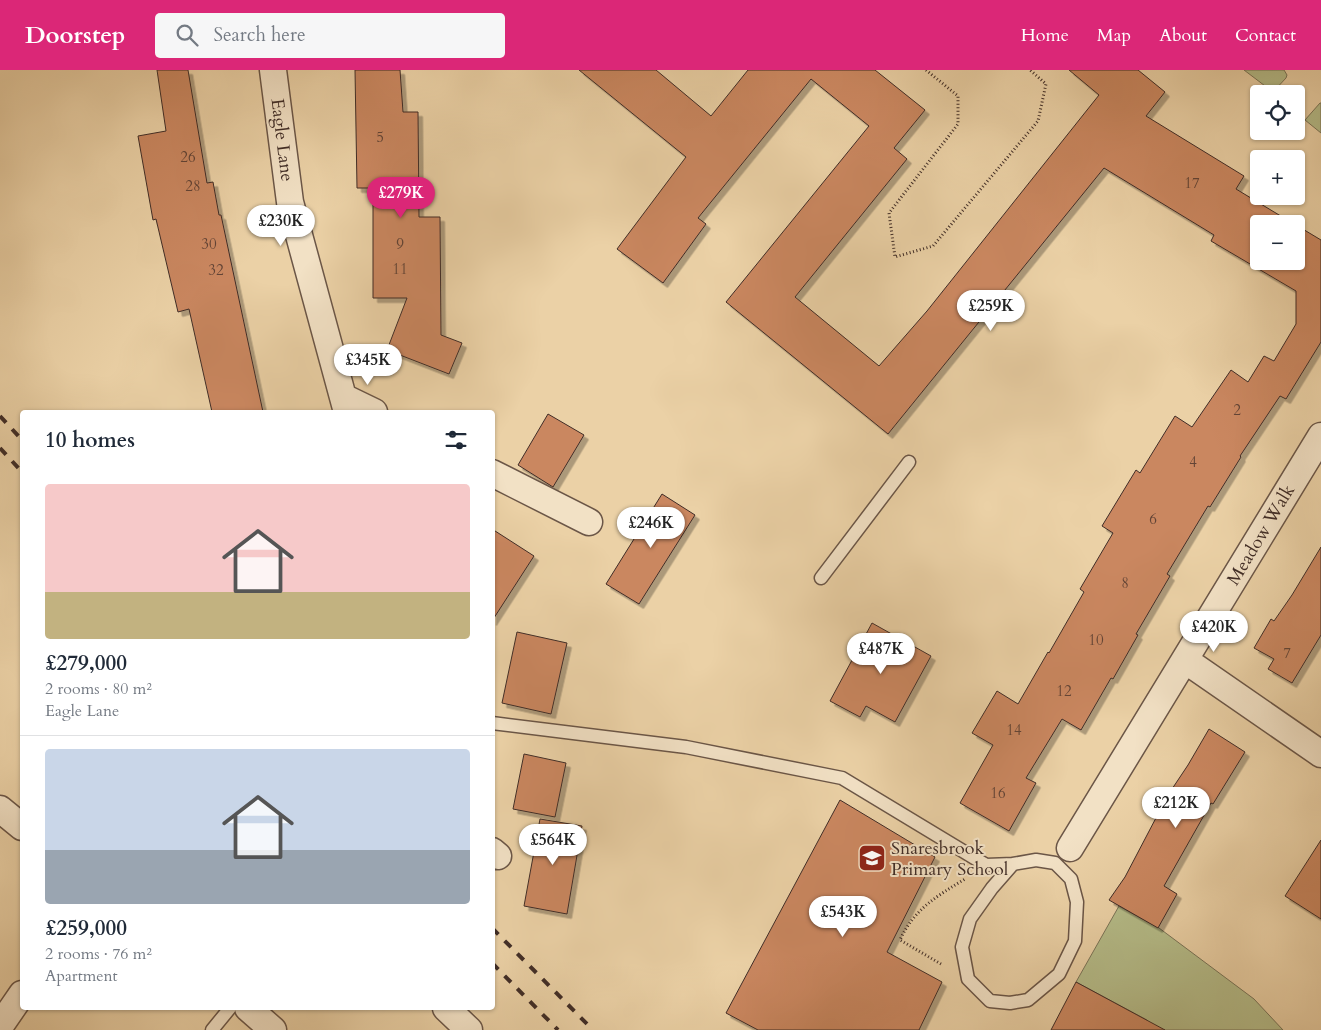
<!DOCTYPE html>
<html lang="en">
<head>
<meta charset="utf-8">
<style>
	:root { --surface:#fff; --page:#f6f6f7; --text:#1f2937; --muted:#747a83; --line:#e0e1e3; --accent:#db2777 }
	body { margin:0; font-family:Cardo,serif; background:var(--page); color:var(--text); height:100vh; display:flex; flex-direction:column; font-size:19px; white-space:nowrap }
	* { box-sizing:border-box; margin:0 }
	p { font-size:16px; color:var(--muted) }
	.icon { flex:none; width:28px; height:28px; fill:none; stroke:currentColor; stroke-width:2; stroke-linecap:round; stroke-linejoin:round }
	.map { position:relative; flex:1; overflow:hidden }
	.details { position:absolute; left:20px; top:340px; width:475px; height:600px; display:flex; flex-direction:column; background:var(--surface); border-radius:5px; box-shadow:0 1px 4px #0004 }
	.details>* { flex:none }
	.controls { position:absolute; left:1250px; top:15px; display:grid; gap:10px }
	.controls a { display:grid; place-items:center; width:55px; height:55px; border-radius:5px; background:var(--surface); box-shadow:0 1px 4px #0004; font-size:25px }
	.price { position:absolute; translate:-50% -42px; padding:0 11px; border-radius:18px; background:#fff; color:#222; font-size:16px; line-height:32px; filter:drop-shadow(0 1px 2px #0008) }
	.price::after { content:''; position:absolute; left:50%; top:30px; width:15px; height:11px; margin-left:-8px; background:inherit; clip-path:polygon(0 0,100% 0,50% 100%) }
	.price.current { background:var(--accent); color:#fff }
	ul { padding:0; list-style:none }
	li { display:grid; align-content:center; gap:10px; height:265px; padding:0 25px }
	li+li { border-top:1px solid var(--line) }
	li span { display:grid; place-items:center; height:155px; border-radius:5px; color:#555 }
	li>.icon { margin-inline-start:auto }
	span .icon { width:90px; height:90px; fill:#fffc; stroke-width:1 }
	li b { font-size:21px }
	h2 { display:flex; justify-content:space-between; align-items:center; height:60px; padding:0 25px; font-size:21px }
	header { display:flex; align-items:center; gap:30px; box-sizing:border-box; height:70px; padding:0 25px; background:var(--accent); color:#fff }
	header strong { font-size:24px }
	nav { display:flex; gap:28px; margin-inline-start:auto; font-size:18px }
	.search { width:350px; height:45px; background:var(--page); display:flex; align-items:center; gap:12px; box-sizing:border-box; padding:0 18px; border-radius:5px; color:var(--muted); font-size:19px }
	.map>svg:first-child { display:block }
</style>
</head>
<body>
<header>
<strong>Doorstep</strong>
<div class="search"><svg class="icon" aria-label="search" viewBox="0 0 24 24"><circle cx="10" cy="10" r="6"/><path d="M15 15l6 6"/></svg>Search here</div>
<nav><a>Home</a><a>Map</a><a>About</a><a>Contact</a></nav>
</header>
<div class="map">
<svg width="1321" height="960" viewBox="0 0 1321 960">
	<defs>
		<filter id="shadow"><feDropShadow dx="4.5" dy="4.5" stdDeviation="0" flood-color="#0004"/></filter>
	</defs>
	<rect width="100%" height="100%" fill="#ebd1a6"/>
	<filter id="stains"><feTurbulence type="fractalNoise" baseFrequency=".004" numOctaves="4"/><feColorMatrix values="0 0 0 0 .2 0 0 0 0 .09 0 0 0 0 .02 0 0 0 .5 -.17"/></filter>
	<radialGradient id="worn" r=".72"><stop offset=".6" stop-color="#630" stop-opacity="0"/><stop offset="1" stop-color="#630" stop-opacity=".3"/></radialGradient>
	<path fill="#b5bc89" stroke="#7a7458" d="M 1244,0 L 1284,0 L 1287,5 L 1286,8 L 1273,22 Z
		M 1320,33 L 1321,33 L 1321,63 L 1305,50 Z
		M 1119,836 L 1159,858 L 1254,929 L 1283,960 L 1142,960 L 1147,950 L 1076,912 Z"/>
	<path fill="#ca8761" stroke="#402d27" filter="url(#shadow)" d="M 157,0 L 188,0 L 207,113 L 213,112 L 219,145 L 221,145 L 263,342 L 212,342 L 189,239 L 178,242 L 156,149 L 153,150 L 138,66 L 166,61 Z
		M 355,0 L 400,0 L 403,42 L 418,42 L 419,147 L 440,147 L 441,265 L 462,273 L 449,304 L 387,280 L 407,228 L 373,228 L 373,118 L 357,118 Z
		M 579,0 L 656,0 L 711,46 L 748,0 L 875,0 L 925,40 L 894,78 L 907,89 L 795,227 L 879,296 L 927,241 L 1099,25 L 1069,0 L 1138,0 L 1165,22 L 1146,46 L 1244,106 L 1236,119 L 1294,154 L 1259,154 L 1259,191 L 1296,191 L 1296,155 L 1321,170 L 1321,272 L 1286,329 L 1280,326 L 1240,386 L 1241,387 L 1210,437 L 1208,436 L 1167,504 L 1170,506 L 1136,564 L 1138,565 L 1113,609 L 1111,608 L 1081,660 L 1062,649 L 1026,708 L 1036,713 L 1009,761 L 960,733 L 993,675 L 972,663 L 997,621 L 1018,634 L 1048,582 L 1049,583 L 1084,522 L 1080,519 L 1113,463 L 1102,456 L 1136,400 L 1140,403 L 1175,346 L 1192,357 L 1231,300 L 1248,312 L 1264,286 L 1274,291 L 1296,254 L 1296,221 L 1211,171 L 1214,165 L 1104,98 L 888,364 L 726,232 L 869,56 L 811,9 L 698,148 L 706,154 L 663,213 L 617,179 L 686,87 Z
		M 548,344 L 584,365 L 553,417 L 518,395 Z
		M 662,424 L 695,445 L 639,534 L 606,514 Z
		M 492,459 L 534,486 L 492,551 Z
		M 1321,477 L 1321,565 L 1292,613 L 1268,599 L 1274,589 L 1254,578 L 1271,549 L 1274,551 L 1292,525 Z
		M 872,553 L 931,586 L 895,652 L 866,636 L 860,647 L 830,631 Z
		M 517,562 L 567,573 L 551,644 L 502,633 Z
		M 1209,659 L 1245,682 L 1213,734 L 1211,733 L 1164,816 L 1177,824 L 1158,858 L 1109,830 L 1125,807 L 1168,725 L 1188,695 Z
		M 524,684 L 566,693 L 555,747 L 513,739 Z
		M 840,730 L 935,787 L 887,882 L 942,912 L 919,960 L 758,960 L 726,943 Z
		M 540,749 L 582,756 L 567,844 L 524,836 Z
		M 1321,770 L 1321,849 L 1285,826 Z
		M 1076,912 L 1165,960 L 1051,960 Z"/>
	<g fill="none" stroke-linecap="round" stroke-linejoin="round">
		<g stroke="#6b5647" stroke-width="15">
			<path id="lane" d="M 821,508 L 909,392
				M 492,653 L 686,677 L 842,708 L 986,795 L 1013,794
				M 1036,790 L 1055,793 L 1071,809 L 1077,832 L 1075,871 L 1059,904 L 1028,930 L 1010,933 L 990,931 L 968,909 L 962,877 L 970,849 L 992,818 L 1013,794 Z
				M 212,960 L 230,938"/>
		</g>
		<g stroke="#6b5647" stroke-width="29">
			<path id="street" d="M 273,0 L 290,132 L 347,342
				M 343,327 L 374,342
				M 492,403 L 589,452
				M 1185,590 L 1321,684
				M 0,739 L 22,757
				M 1070,778 L 1321,366
				M 492,781 L 498,786
				M 248,938 L 273,960
				M 446,938 L 469,960
				M 0,956 L 22,924"/>
		</g>
		<path stroke="#402d27" stroke-width="3" stroke-dasharray="1 2.5" stroke-linecap="butt" d="M 926,0 L 958,26 L 958,54 L 889,143 L 895,187 L 933,176 L 1038,51 L 1046,14 L 1030,0
			M 941,894 L 900,870 C 914,839 937,826 965,809"/>
		<use href="#lane" stroke="#f2e1c5" stroke-width="12"/>
		<use href="#street" stroke="#f2e1c5" stroke-width="26"/>
		<path stroke="#402d27" stroke-width="4" stroke-dasharray="9 9" stroke-linecap="butt" d="M 0,346 L 22,370
			M 0,378 L 22,402
			M 492,858 L 593,960
			M 492,893 L 558,960"/>
	</g>
	<defs>
		<g id="school-square" transform="scale(1.4375)"><rect x="-9" y="-9" width="18" height="18" rx="4" fill="#8f2418" stroke="#f2e1c5"/><path d="M0-5L7-2L0 1L-7-2ZM-4 1L0 2.5L4 1V4Q0 6-4 4Z" fill="#fff"/></g>
	</defs>
	<g fill-rule="evenodd">
		<use href="#school-square" x="872" y="788"/>
	</g>
	<g text-anchor="middle" dominant-baseline="central" stroke-width="4" stroke-linejoin="round" paint-order="stroke">
		<g font-size="15" fill="#624436">
			<text x="380" y="67">5</text>
			<text x="188" y="87">26</text>
			<text x="1192" y="113">17</text>
			<text x="193" y="116">28</text>
			<text x="209" y="174">30</text>
			<text x="400" y="174">9</text>
			<text x="400" y="199">11</text>
			<text x="216" y="200">32</text>
			<text x="1237" y="340">2</text>
			<text x="1193" y="392">4</text>
			<text x="1153" y="449">6</text>
			<text x="1125" y="513">8</text>
			<text x="1096" y="570">10</text>
			<text x="1287" y="583">7</text>
			<text x="1064" y="621">12</text>
			<text x="1014" y="660">14</text>
			<text x="998" y="723">16</text>
		</g>
		<g font-size="18" fill="#402d27" stroke="#f2e1c5">
			<text transform="translate(282 70) rotate(83)">Eagle Lane</text>
			<text transform="translate(1261 465) rotate(-59)">Meadow Walk</text>
		</g>
		<g font-size="18" fill="#402d27" stroke="#f2e1c5" text-anchor="start">
			<text x="891" y="778">Snaresbrook<tspan x="891" dy="21">Primary School</tspan></text>
		</g>
	</g>
	<rect width="100%" height="100%" filter="url(#stains)"/>
	<rect width="100%" height="100%" fill="url(#worn)"/>
</svg>
<div class="controls">
<a><svg class="icon" aria-label="locate" viewBox="0 0 24 24"><circle cx="12" cy="12" r="6"/><path d="M12 2v4M12 18v4M2 12h4M18 12h4"/></svg></a>
<a>+</a>
<a>−</a>
</div>
<b class="price current" style="left:401px;top:149px">£279K</b>
<b class="price" style="left:281px;top:177px">£230K</b>
<b class="price" style="left:991px;top:262px">£259K</b>
<b class="price" style="left:368px;top:316px">£345K</b>
<b class="price" style="left:651px;top:479px">£246K</b>
<b class="price" style="left:1214px;top:583px">£420K</b>
<b class="price" style="left:881px;top:605px">£487K</b>
<b class="price" style="left:1176px;top:759px">£212K</b>
<b class="price" style="left:553px;top:796px">£564K</b>
<b class="price" style="left:843px;top:868px">£543K</b>
<section class="details">
<h2>10 homes<svg class="icon" aria-label="filters" viewBox="0 0 24 24"><path d="M4 7h16M4 17h16"/><circle cx="9" cy="7" r="2"/><circle cx="15" cy="17" r="2"/></svg></h2>
<ul>
<li><span style="background:linear-gradient(#f6c9c9 70%,#c2b280 0)"><svg class="icon" aria-label="home" viewBox="0 0 24 24"><path d="M3 11l9-7 9 7M6 9v11h12V9"/></svg></span><div><b>£279,000</b><p>2 rooms · 80 m²</p><p>Eagle Lane</p></div></li>
<li><span style="background:linear-gradient(#c9d6e8 65%,#9aa5b1 0)"><svg class="icon" aria-label="home" viewBox="0 0 24 24"><path d="M3 11l9-7 9 7M6 9v11h12V9"/></svg></span><div><b>£259,000</b><p>2 rooms · 76 m²</p><p>Apartment</p></div></li>
</ul>
</section>
</div>
</body>
</html>
